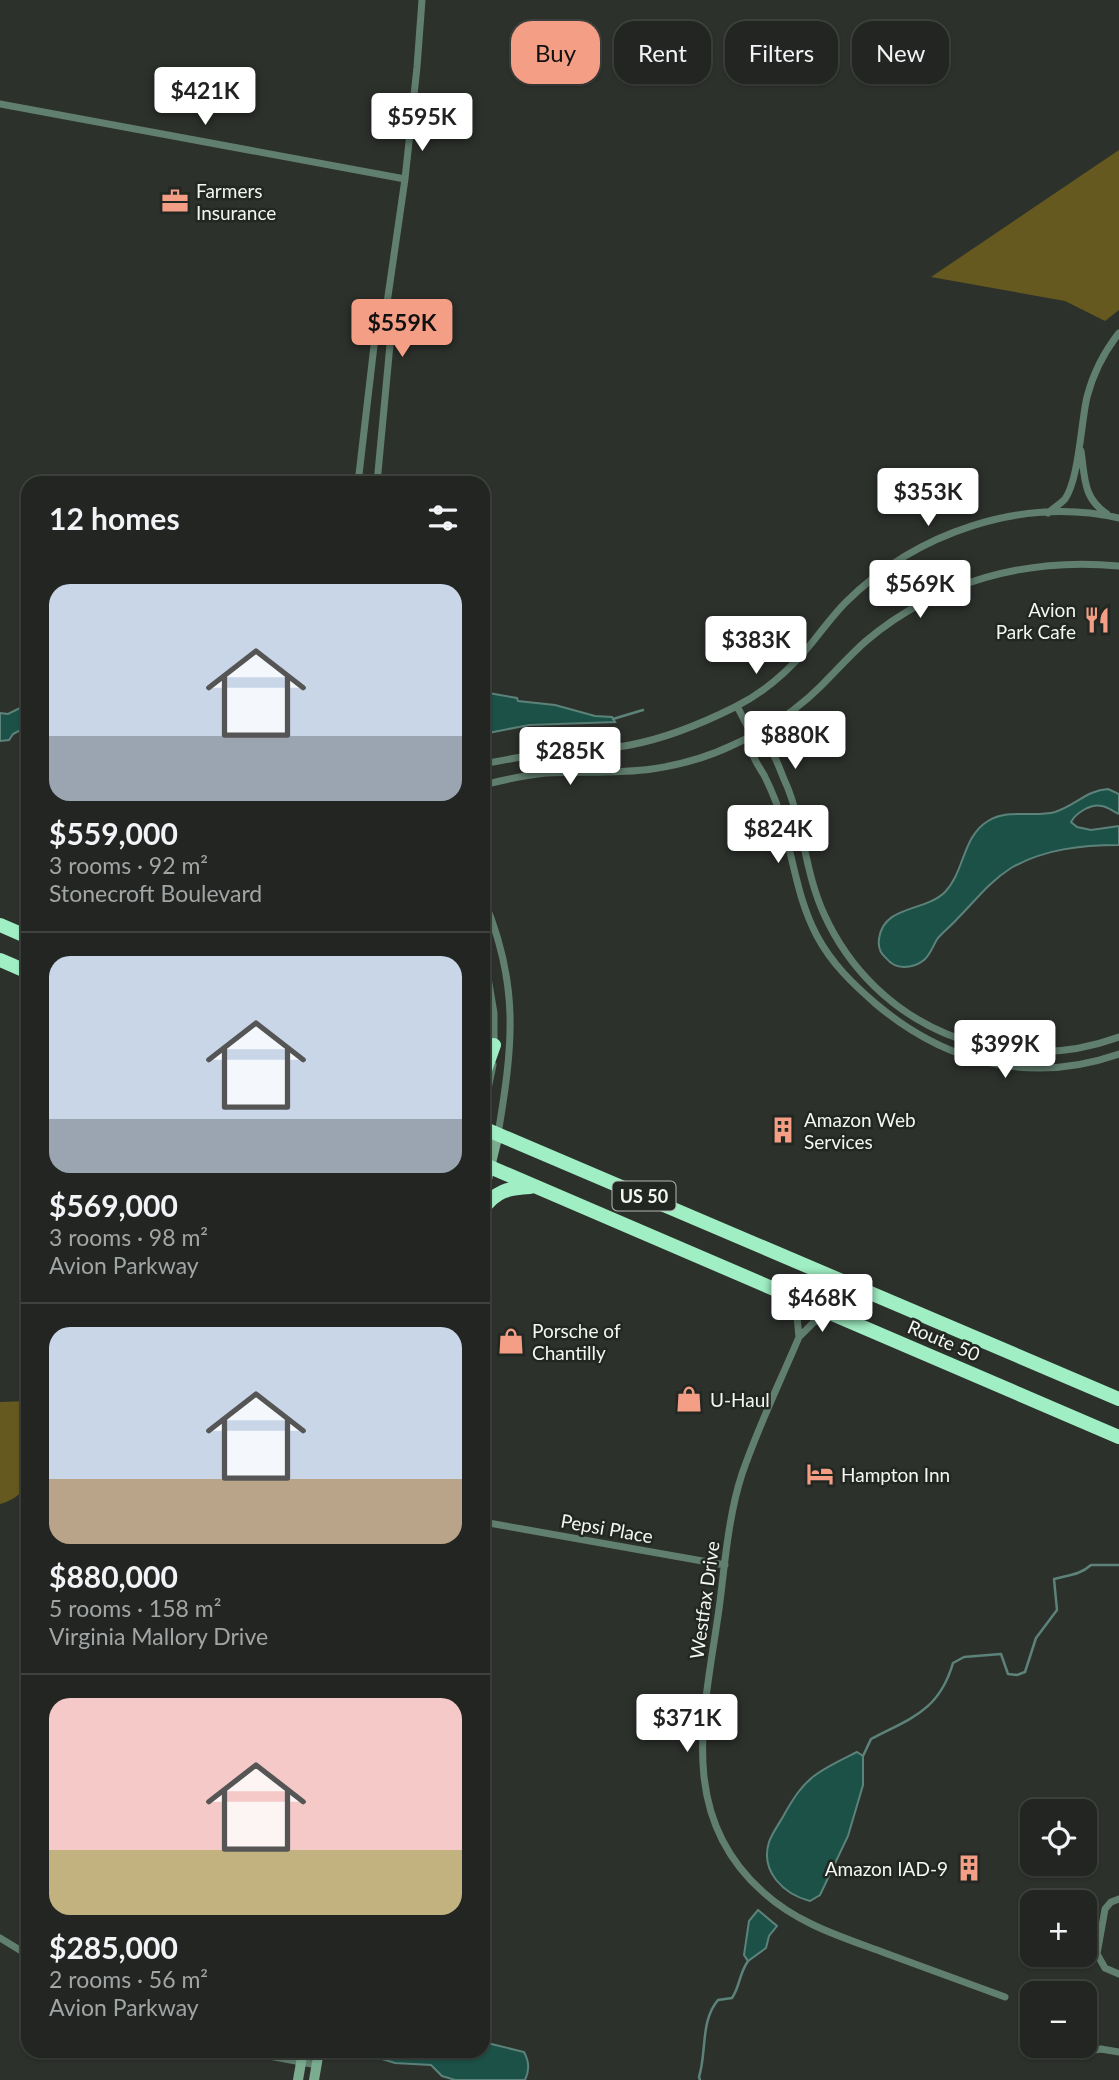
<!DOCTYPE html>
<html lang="en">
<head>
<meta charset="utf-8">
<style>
	:root { --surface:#222521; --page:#2a2d2a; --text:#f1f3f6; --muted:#a2a5a5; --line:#3f423f; --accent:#f49e86 }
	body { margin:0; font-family:Lato,sans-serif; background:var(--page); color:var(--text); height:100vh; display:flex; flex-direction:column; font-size:26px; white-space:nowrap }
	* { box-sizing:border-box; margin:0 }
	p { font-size:23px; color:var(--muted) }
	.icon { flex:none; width:38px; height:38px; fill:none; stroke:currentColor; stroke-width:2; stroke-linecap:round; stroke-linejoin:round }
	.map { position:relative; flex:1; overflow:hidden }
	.side { position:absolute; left:21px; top:476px; width:469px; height:1582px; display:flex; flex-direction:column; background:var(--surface); border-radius:21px; box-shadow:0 2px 5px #0004,0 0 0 2px var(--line) }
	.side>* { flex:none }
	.guide { position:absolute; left:511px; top:21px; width:502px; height:63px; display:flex; gap:14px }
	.buttons { position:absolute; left:1020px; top:1799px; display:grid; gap:14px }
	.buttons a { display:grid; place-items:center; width:77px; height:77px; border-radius:14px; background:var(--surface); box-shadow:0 2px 5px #0004,0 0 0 2px var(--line); font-size:35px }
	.price { position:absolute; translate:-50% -60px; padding:0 16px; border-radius:7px; background:#fff; color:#222; font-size:23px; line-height:46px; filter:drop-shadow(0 2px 4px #0008) }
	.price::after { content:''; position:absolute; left:50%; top:42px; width:21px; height:16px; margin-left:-10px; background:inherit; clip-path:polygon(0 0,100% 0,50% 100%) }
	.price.active { background:var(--accent); color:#111 }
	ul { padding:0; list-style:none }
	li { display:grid; align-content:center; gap:14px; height:371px; padding:0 28px }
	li+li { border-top:2px solid var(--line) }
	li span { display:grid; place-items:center; height:217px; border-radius:21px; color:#555 }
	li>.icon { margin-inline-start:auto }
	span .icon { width:126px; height:126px; fill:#fffc; stroke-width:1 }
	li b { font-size:30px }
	h2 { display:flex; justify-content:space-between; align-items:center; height:84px; padding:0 28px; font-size:30px }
	.tag { padding:0 24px; border-radius:21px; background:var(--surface); box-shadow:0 2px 5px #0004,0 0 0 2px var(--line); font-size:24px; line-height:63px }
	.tag.active { background:var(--accent); color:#111 }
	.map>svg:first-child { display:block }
</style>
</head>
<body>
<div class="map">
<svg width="1119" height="2080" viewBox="0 0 1119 2080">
	<rect width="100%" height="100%" fill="#2d312c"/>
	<path fill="#65591f" d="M 1119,150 L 1119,310 L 1105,321 L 1065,301 L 931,277 Z
		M 28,1401 L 28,1481 C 24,1493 12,1501 0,1504 L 0,1402 Z"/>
	<path fill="#1b5147" stroke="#5c827a" stroke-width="2" d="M 483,692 L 517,698 L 518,701 L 555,705 L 595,716 L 612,717 L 615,722 L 529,725 L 483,734 Z
		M 26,705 L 28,705 L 28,726 L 13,734 L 9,740 L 0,741 L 0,713 L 8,714 Z
		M 1108,789 L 1119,794 L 1119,814 C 1114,812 1108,807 1102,806 C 1091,803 1076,813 1071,822 L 1077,827 L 1091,830 L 1119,826 L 1119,845 C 1082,845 1044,849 1011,868 C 989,882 975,901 957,919 C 951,926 944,931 938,938 C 933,945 931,954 924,960 C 918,965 912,967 904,967 C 897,967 890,963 886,958 C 880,953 878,946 879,939 C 883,905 925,912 945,892 C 965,871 962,837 988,821 C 1009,808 1032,818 1055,812 C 1075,806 1087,790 1108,789 Z
		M 857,1752 L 863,1756 L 863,1785 L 848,1836 L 820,1895 L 810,1901 C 783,1894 760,1871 769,1842 C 773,1831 780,1823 785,1813 C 793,1799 801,1786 814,1776 C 827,1766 843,1759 857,1752 Z
		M 758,1910 L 777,1926 L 769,1936 L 766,1948 L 748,1961 L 744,1955 L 749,1921 Z
		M 483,2042 L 524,2052 C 529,2061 530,2070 525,2080 L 455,2080 L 442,2076 L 431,2065 L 395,2063 L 356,2051 L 483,2051 Z"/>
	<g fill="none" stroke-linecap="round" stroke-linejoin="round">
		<path stroke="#5c827a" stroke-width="2.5" d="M 613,719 L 643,710
			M 863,1756 L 871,1739 C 911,1718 939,1711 953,1663 L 964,1657 L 1001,1654 L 1008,1674 L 1017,1675 L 1025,1672 L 1036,1638 L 1057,1610 L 1054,1579 C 1068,1575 1080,1575 1091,1565 L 1119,1565
			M 700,2080 L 699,2077 C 707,2052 700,2021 718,2000 L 732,1998 C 740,1986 739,1974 748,1961"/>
		<path stroke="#617f6e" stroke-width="7" d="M 0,104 L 405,179
			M 1081,451 C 1085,478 1083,498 1107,514
			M 358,483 L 377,320 L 386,304
			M 377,483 L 392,323 L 387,303 L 405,179 L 417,67 L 422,0
			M 1048,513 C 1054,508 1060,504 1065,499 C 1079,479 1081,422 1087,397 C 1093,374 1104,352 1119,333
			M 737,706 C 742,715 746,726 753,734 C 757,739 765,742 769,747 C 777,758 781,774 787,786 C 804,827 805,873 824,914 C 875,1027 1002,1080 1119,1037
			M 754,736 C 753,740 751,747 752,751 C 753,759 760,768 764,775 C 772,791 779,807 783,825 C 794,863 798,900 817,936 C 832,964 853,984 876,1004 C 946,1063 1030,1085 1119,1054
			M 483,764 C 505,760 528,755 551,753 C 578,750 604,750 630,745 C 667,738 701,724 735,707 C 761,694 786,673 805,651 C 819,635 831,617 846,602 C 916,533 1021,496 1119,518
			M 483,785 C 504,780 524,775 546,773 C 581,771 617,774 652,769 C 680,765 708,757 733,745 C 765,731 796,711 821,686 C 836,671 850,655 866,641 C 937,581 1028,557 1119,566
			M 483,898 C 520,984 513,1045 498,1134
			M 483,948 L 494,1013 L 494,1047
			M 483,1113 L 493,1065
			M 790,1297 L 796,1307 L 799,1337
			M 831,1315 L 814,1322 L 799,1337 C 780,1382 758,1427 742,1474 C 728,1517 725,1564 719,1609 C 705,1710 675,1814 763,1892 C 798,1924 842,1937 885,1953 C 925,1968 965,1982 1005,1997
			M 483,1522 L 725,1565
			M 1119,1899 L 1111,1902 L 1105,1909 L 1097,1954 L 1105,1968 L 1119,1974
			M 0,1938 L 28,1955
			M 243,2051 L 317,2065
			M 1088,2051 L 1101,2049 L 1119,2052"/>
		<path stroke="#7bac90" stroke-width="10" d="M 483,1196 L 498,1134
			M 298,2080 L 303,2051
			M 314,2080 L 319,2051"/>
		<path stroke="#a0eec3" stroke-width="14" d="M 0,925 L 28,937
			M 0,960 L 28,972
			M 483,1076 L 494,1045
			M 483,1128 L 1119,1399
			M 483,1164 L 1119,1437
			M 483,1209 C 496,1191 508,1188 530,1187"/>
	</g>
	<defs>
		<g id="office-bare" transform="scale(2.1)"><path d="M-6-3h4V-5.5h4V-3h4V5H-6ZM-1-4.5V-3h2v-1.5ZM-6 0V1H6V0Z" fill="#f49e86" stroke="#232722" stroke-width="2.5" paint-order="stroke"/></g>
		<g id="restaurant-bare" transform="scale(2.1)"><path d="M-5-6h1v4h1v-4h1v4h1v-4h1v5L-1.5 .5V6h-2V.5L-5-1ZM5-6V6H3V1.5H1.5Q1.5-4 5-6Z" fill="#f49e86" stroke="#232722" stroke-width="2.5" paint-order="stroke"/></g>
		<g id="building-bare" transform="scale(2.1)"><path d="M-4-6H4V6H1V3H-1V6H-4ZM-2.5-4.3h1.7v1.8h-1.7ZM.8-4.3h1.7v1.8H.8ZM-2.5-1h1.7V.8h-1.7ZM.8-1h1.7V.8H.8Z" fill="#f49e86" stroke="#232722" stroke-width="2.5" paint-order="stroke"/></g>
		<g id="shop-bare" transform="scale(2.1)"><path d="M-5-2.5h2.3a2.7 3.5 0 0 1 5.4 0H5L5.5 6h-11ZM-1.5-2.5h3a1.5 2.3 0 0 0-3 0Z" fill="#f49e86" stroke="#232722" stroke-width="2.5" paint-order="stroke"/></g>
		<g id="hotel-bare" transform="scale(2.1)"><path d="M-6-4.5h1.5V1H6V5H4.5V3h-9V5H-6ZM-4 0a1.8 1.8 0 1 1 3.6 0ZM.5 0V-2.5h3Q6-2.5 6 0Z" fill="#f49e86" stroke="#232722" stroke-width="2.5" paint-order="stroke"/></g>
	</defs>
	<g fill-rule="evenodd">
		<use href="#office-bare" x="175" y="201"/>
		<use href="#restaurant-bare" x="1097" y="620"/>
		<use href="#building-bare" x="783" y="1130"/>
		<use href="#shop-bare" x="511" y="1341"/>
		<use href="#shop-bare" x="689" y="1399"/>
		<use href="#hotel-bare" x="820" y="1474"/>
		<use href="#building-bare" x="969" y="1868"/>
	</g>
	<g text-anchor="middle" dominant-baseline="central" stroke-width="5" stroke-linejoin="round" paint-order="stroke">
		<rect fill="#232722" stroke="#b5b8b4" stroke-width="2" x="612.5" y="1181.5" width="63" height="29" rx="5"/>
		<g font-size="18" font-weight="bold" fill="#f3f6f2">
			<text x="644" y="1196">US 50</text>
		</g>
		<g font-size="19" fill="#f3f6f2" stroke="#232722" text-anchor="start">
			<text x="196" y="190">Farmers<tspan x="196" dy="22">Insurance</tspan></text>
			<text x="1076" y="609" text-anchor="end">Avion<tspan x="1076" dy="22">Park Cafe</tspan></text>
			<text x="804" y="1119">Amazon Web<tspan x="804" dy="22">Services</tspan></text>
			<text x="532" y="1330">Porsche of<tspan x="532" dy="22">Chantilly</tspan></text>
			<text x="710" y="1399">U-Haul</text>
			<text x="841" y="1474">Hampton Inn</text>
			<text x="948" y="1868" text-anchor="end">Amazon IAD-9</text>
		</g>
		<g font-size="19" fill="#f3f6f2" stroke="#232722">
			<text transform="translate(944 1340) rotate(23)">Route 50</text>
			<text transform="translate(607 1528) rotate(10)">Pepsi Place</text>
			<text transform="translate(704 1600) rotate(-82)">Westfax Drive</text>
		</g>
	</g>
</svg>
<div class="buttons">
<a><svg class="icon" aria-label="locate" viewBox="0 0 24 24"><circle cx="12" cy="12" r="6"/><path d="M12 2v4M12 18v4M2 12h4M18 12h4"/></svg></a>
<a>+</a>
<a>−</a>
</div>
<b class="price" style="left:205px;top:127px">$421K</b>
<b class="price" style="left:422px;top:153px">$595K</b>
<b class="price active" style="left:402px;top:359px">$559K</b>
<b class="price" style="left:928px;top:528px">$353K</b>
<b class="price" style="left:920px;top:620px">$569K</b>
<b class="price" style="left:756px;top:676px">$383K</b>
<b class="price" style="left:795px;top:771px">$880K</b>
<b class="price" style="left:570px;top:787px">$285K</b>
<b class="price" style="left:778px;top:865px">$824K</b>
<b class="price" style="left:1005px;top:1080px">$399K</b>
<b class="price" style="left:822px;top:1334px">$468K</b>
<b class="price" style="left:687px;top:1754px">$371K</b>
<div class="guide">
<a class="tag active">Buy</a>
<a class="tag">Rent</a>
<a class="tag">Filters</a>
<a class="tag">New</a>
</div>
<section class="side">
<h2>12 homes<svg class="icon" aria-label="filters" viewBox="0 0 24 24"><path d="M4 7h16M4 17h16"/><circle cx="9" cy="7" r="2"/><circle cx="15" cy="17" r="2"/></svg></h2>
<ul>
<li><span style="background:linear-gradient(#c9d6e8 70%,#9aa5b1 0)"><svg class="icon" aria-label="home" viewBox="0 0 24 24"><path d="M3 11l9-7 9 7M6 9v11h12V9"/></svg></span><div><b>$559,000</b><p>3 rooms · 92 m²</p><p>Stonecroft Boulevard</p></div></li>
<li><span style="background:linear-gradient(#c9d6e8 75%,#9aa5b1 0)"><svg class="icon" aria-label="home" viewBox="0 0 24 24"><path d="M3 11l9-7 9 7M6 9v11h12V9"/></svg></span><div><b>$569,000</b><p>3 rooms · 98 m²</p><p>Avion Parkway</p></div></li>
<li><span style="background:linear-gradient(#c9d6e8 70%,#b9a48a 0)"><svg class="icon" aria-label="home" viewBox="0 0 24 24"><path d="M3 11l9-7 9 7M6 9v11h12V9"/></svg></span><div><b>$880,000</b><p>5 rooms · 158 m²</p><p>Virginia Mallory Drive</p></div></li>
<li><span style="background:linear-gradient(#f6c9c9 70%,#c2b280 0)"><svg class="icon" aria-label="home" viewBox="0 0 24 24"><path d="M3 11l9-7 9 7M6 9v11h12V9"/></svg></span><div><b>$285,000</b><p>2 rooms · 56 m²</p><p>Avion Parkway</p></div></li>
</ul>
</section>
</div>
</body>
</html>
